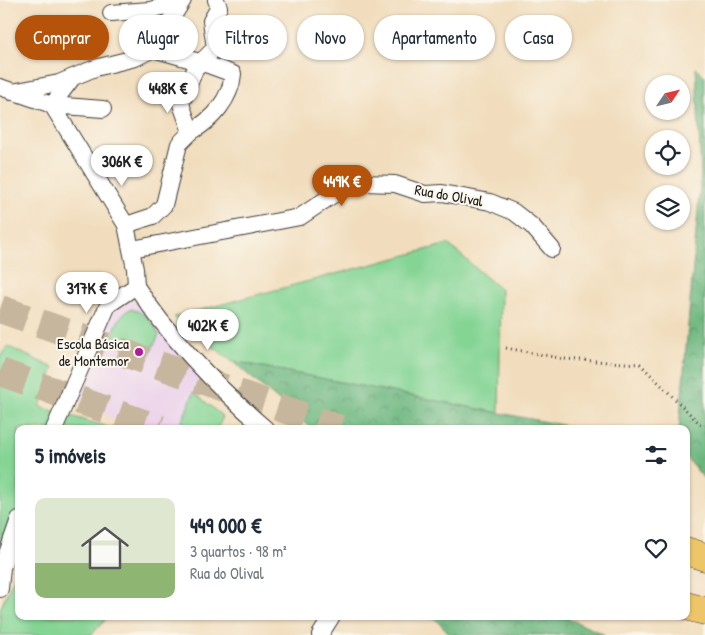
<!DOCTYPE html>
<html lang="pt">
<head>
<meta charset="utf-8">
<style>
	:root { --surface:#fff; --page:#f2f2f3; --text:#1f2937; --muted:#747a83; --line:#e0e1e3; --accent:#b45309 }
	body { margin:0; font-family:"Patrick Hand",sans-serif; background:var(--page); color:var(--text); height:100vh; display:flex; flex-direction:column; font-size:19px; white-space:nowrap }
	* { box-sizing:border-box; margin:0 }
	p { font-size:16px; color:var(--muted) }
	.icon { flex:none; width:28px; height:28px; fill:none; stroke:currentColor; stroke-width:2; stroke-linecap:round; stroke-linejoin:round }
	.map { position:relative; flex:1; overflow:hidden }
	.side { position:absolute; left:15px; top:425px; width:675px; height:195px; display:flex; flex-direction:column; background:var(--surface); border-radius:10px; box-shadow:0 1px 4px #0004 }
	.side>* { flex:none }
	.guide { position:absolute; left:15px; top:15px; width:675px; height:45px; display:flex; gap:10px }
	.needle { width:32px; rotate:55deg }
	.buttons { position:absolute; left:645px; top:75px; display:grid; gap:10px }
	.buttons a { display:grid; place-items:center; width:45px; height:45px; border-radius:50%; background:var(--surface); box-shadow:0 1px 4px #0004; font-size:25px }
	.price { position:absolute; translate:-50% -42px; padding:0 11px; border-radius:18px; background:#fff; color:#222; font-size:16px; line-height:32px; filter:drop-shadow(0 1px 2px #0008) }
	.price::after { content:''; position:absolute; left:50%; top:30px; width:15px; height:11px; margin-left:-8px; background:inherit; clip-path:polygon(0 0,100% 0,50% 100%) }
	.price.current { background:var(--accent); color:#fff }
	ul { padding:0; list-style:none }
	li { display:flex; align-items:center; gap:15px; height:125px; padding:0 20px }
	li+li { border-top:1px solid var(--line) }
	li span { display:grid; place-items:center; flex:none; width:140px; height:100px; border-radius:10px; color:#555 }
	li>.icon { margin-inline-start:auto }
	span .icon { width:60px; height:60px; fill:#fffc; stroke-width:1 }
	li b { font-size:21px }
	h2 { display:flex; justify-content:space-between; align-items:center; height:60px; padding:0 20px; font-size:21px }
	.chip { padding:0 18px; border-radius:22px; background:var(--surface); box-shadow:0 1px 4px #0004; font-size:18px; line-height:45px }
	.chip.current { background:var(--accent); color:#fff }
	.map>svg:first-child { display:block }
</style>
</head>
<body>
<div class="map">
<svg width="705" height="635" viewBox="0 0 705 635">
	<defs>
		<pattern id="forest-crowns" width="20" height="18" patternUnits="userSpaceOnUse" patternTransform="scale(1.25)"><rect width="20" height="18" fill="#6bb67e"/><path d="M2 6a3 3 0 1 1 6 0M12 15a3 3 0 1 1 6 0" fill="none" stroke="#579366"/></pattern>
	</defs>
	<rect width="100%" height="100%" fill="#fbf7ec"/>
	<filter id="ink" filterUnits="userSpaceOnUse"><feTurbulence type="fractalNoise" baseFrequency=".02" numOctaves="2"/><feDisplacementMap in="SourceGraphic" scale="10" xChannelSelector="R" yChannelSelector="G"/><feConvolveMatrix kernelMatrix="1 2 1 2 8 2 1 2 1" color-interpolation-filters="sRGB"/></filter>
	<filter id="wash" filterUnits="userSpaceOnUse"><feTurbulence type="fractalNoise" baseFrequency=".0096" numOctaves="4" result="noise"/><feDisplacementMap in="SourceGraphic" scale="20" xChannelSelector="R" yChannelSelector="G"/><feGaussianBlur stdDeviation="1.12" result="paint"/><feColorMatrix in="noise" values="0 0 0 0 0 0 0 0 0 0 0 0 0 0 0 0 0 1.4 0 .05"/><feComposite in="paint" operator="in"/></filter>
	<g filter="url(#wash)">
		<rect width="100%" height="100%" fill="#f1ddbd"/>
		<path fill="#ebd1eb" d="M 129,301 L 142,304 L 202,375 L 179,429 L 135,429 L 74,400 L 114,309 L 123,302 Z"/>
		<path fill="#84d494" stroke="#507858" d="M 448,244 L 501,290 L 499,413 L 232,361 L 174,317 Z
			M 131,309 C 145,312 153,322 159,335 L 148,357 L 110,341 C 115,330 118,313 131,309 Z
			M 7,346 L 54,368 L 40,407 L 115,429 L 19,429 L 19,557 L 0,550 L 0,357 Z
			M 194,392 L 223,417 L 217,429 L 179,429 Z
			M 19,566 L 19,616 L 109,616 L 91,635 L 0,635 L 0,609 Z"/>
		<path fill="url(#forest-crowns)" stroke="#44694d" d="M 696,68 L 705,76 L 705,480 L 686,457 L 686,429 L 679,429 L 701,175 Z
			M 232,361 L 572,427 L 312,429 Z
			M 432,616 L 563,616 L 605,635 L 451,635 Z"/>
	</g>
	<g filter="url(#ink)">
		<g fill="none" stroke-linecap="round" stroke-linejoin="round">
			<path stroke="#c6b69d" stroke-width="28" stroke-dasharray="28 14" stroke-linecap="butt" d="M 0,309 L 340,429
				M 0,372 L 160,429"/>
			<g stroke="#3c3934" stroke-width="18">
				<path id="street" d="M 111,13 L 150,10 L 181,2
					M 153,49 L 203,63 L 233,74 C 231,99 212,120 191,132
					M 73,77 L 52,105 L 126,225 L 135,269 L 136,286
					M 0,87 L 52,105 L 103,109
					M 12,92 L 59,83 L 95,68 L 135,58 L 153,49 L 183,0
					M 126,225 L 153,216 L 164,205 L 179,144 L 191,132 L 181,104 L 196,67 L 215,48 L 211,21 L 219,7 L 216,0
					M 132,249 L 300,217 L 343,188 L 363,183 L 395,184 L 425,194 L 442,193 L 490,202 L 514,212 L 532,226 L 552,249
					M 136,286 C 171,340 217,387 266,429
					M 54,429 L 108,305 L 136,286
					M 0,589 L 2,568 L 19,519
					M 320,635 L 332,616"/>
			</g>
			<g stroke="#3c3934" stroke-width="29">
				<path id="highway" d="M 686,551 L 705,557
					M 686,606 L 705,611"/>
			</g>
			<path stroke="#3c3934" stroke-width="3" stroke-dasharray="1 4" stroke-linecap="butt" d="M 506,348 L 565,359 L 640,364 L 700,424 L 705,425"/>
			<use href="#street" stroke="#fff" stroke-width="16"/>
			<use href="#highway" stroke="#ecc669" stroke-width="28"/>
		</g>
	</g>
	<circle fill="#b5179e" stroke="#fbf7ec" stroke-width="2" cx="139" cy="352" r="5"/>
	<g text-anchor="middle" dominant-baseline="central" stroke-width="4" stroke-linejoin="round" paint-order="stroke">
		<g font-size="15" fill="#1c1c1c" stroke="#fbf7ec">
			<text transform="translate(449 195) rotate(10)">Rua do Olival</text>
		</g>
		<g font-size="15" fill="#1c1c1c" stroke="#fbf7ec" text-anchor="end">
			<text x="129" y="343">Escola Básica<tspan x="129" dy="17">de Montemor</tspan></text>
		</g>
	</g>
</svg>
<div class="buttons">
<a><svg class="needle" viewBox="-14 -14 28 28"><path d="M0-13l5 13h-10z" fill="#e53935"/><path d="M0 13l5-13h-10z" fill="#747a83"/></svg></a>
<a><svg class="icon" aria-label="locate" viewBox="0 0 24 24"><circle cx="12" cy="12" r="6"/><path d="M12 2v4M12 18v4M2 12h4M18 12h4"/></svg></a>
<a><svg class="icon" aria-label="layers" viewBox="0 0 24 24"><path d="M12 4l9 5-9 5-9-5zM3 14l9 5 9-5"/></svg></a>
</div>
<b class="price" style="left:168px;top:114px">448K €</b>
<b class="price" style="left:122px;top:187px">306K €</b>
<b class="price current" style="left:342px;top:207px">449K €</b>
<b class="price" style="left:87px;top:314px">317K €</b>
<b class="price" style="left:208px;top:351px">402K €</b>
<div class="guide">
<a class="chip current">Comprar</a>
<a class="chip">Alugar</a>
<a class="chip">Filtros</a>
<a class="chip">Novo</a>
<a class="chip">Apartamento</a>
<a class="chip">Casa</a>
</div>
<section class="side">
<h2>5 imóveis<svg class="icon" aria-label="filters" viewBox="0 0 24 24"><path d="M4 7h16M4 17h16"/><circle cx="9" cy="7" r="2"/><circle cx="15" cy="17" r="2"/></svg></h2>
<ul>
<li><span style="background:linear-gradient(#dfe7d0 65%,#8fb573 0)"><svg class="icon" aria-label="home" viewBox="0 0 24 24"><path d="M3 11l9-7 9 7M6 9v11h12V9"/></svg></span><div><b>449 000 €</b><p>3 quartos · 98 m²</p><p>Rua do Olival</p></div><svg class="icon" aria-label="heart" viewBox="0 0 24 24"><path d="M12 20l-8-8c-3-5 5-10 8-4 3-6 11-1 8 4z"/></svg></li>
</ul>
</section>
</div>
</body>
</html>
